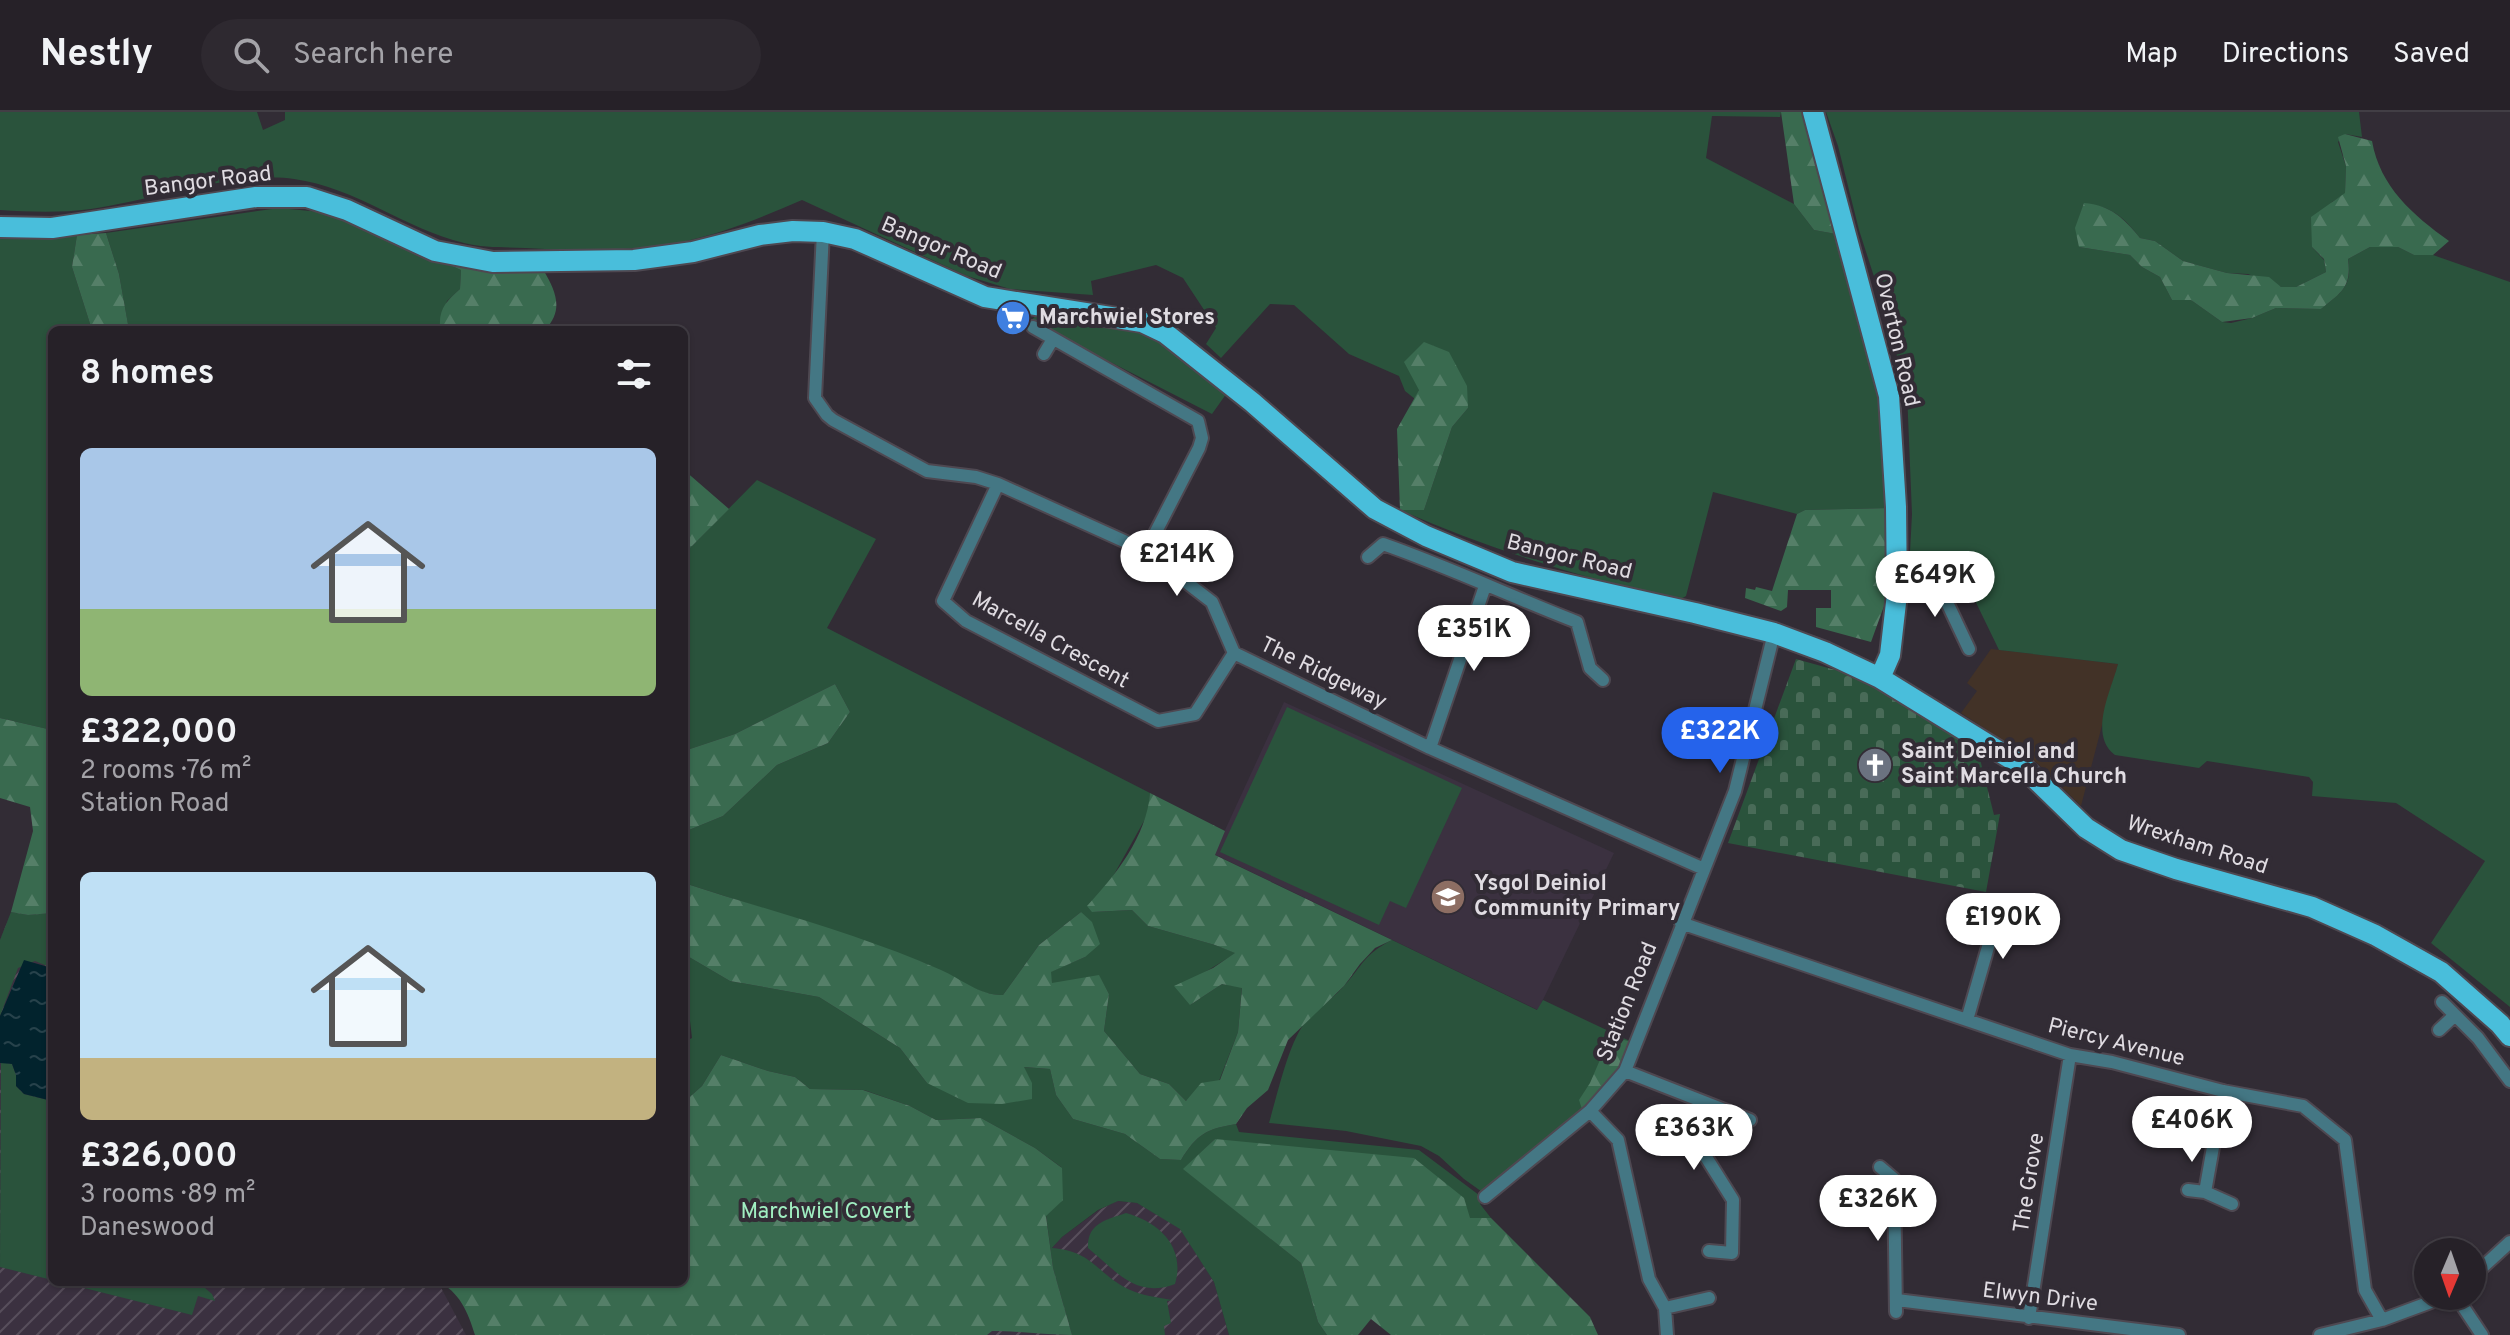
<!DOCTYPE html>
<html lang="en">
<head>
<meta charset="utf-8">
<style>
	:root { --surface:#262128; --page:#2e2930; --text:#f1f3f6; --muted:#a4a3a8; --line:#423e45; --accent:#2563eb }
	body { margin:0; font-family:Overpass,sans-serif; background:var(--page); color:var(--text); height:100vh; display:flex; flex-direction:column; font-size:30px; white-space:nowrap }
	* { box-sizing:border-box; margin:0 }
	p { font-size:26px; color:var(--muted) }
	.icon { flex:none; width:44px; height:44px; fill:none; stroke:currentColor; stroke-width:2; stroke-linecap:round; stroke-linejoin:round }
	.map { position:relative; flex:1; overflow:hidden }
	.sheet { position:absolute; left:48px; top:214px; width:640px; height:960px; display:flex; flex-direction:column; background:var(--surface); border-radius:12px; box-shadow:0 2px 6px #0004,0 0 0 2px var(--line) }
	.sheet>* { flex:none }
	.needle { width:52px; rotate:182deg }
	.controls { position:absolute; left:2414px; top:1126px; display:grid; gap:16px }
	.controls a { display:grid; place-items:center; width:72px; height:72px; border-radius:50%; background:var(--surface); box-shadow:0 2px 6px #0004,0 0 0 2px var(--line); font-size:40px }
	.price { position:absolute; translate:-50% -68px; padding:0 18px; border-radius:28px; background:#fff; color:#222; font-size:26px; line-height:52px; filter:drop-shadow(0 2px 4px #0008) }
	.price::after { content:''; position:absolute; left:50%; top:48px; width:24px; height:18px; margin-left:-12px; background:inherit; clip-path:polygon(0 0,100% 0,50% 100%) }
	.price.active { background:var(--accent); color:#fff }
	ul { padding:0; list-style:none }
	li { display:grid; align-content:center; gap:16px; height:424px; padding:0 32px }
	li span { display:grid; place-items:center; height:248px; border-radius:12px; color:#555 }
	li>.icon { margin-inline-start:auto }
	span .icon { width:144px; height:144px; fill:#fffc; stroke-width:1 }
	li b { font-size:34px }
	h2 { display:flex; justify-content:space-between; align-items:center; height:96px; padding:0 32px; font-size:34px }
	header { display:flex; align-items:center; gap:48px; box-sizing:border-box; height:112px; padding:0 40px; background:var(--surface); border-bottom:2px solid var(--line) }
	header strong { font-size:38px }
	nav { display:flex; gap:44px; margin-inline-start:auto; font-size:28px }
	.search { width:560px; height:72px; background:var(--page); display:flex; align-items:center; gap:20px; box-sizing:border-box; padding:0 28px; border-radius:44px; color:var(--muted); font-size:30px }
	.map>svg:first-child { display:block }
</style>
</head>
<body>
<header>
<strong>Nestly</strong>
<div class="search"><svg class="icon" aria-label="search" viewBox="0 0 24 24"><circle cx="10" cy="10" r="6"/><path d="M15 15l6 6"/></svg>Search here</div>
<nav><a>Map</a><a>Directions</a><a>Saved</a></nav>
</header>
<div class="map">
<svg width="2510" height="1223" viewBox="0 0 2510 1223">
	<defs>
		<pattern id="industrial-furrows" width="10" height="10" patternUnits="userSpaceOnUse" patternTransform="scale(2)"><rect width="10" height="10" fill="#3b3140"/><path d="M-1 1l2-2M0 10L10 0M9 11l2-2" fill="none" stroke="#574e5b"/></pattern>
		<pattern id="forest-firs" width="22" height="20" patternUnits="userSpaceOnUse" patternTransform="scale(2)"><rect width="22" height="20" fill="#396a4f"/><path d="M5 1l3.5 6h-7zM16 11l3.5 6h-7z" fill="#557f68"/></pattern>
		<pattern id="cemetery-stones" width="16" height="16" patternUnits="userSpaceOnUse" patternTransform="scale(2)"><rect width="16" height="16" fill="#2a533c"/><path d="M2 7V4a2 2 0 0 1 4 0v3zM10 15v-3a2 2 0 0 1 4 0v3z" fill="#496b58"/></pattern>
		<pattern id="water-ripples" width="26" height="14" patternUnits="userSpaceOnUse" patternTransform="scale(2)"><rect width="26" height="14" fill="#02232d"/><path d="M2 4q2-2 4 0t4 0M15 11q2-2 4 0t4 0" fill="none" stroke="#27424b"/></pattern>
	</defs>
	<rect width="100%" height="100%" fill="#322c35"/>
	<path fill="#423227" d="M 1991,537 L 2118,552 L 2081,694 L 2037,651 L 1961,601 L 1977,579 L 1967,571 Z"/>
	<path fill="url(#industrial-furrows)" d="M 52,700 L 52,1170 L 438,1170 L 466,1223 L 0,1223 L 0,828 Z
		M 1117,1089 L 1137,1091 L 1180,1116 L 1214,1170 L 1229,1223 L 974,1223 L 1062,1125 L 1099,1098 Z"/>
	<path fill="#3b3140" d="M 1284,590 L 1614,741 L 1538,898 L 1214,742 Z"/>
	<path fill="#2a533c" d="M 0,0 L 257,0 L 263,18 L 285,8 L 285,0 L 1781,0 L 1780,5 L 1712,4 L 1706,46 L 1794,92 L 1814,118 L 1836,122 L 1878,263 L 1891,396 L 1805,398 L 1797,402 L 1713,380 L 1686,484 L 1679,488 C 1582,466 1491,438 1400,398 L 1424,398 L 1452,315 L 1468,296 L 1419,278 L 1415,287 L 1405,279 L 1399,264 L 1349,242 L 1294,193 L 1270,192 L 1221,246 L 1206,232 L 1216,216 L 1183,166 L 1156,153 L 1091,169 L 1093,183 L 1010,177 L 967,164 L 802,88 C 763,105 724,121 682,130 C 632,140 575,139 525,136 C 505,135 483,136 464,131 C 405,117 355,75 294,67 C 235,59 152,88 91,97 C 61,101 30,100 0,98 Z
		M 1826,0 L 2359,0 L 2362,25 L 2345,22 L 2338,30 L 2346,54 L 2345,82 L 2332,90 L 2312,135 L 2324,148 L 2326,160 L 2296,175 L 2281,175 L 2248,162 L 2227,161 L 2183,149 L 2155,129 L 2140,126 C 2124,105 2110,93 2084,92 L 2080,104 L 2079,135 L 2130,143 L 2142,155 L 2160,165 L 2172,188 L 2191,188 L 2222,210 L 2231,211 L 2252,206 L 2276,196 L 2321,197 C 2340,181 2353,175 2348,147 L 2370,135 L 2398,135 L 2414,143 L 2433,143 L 2510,170 L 2510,895 L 2431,831 L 2485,749 L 2396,691 L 2312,684 L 2313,670 L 2309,665 L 2207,649 L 2199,656 L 2115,643 C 2088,623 2111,579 2118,552 L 1999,538 L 1951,439 L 1910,440 L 1912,402 L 1907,280 L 1878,177 L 1859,118 L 1838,34 Z
		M 279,96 L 331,101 L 461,158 L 460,177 L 447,189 L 440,214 L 446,218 L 129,218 L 119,162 L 106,121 Z
		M 77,123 L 72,155 L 92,218 L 52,218 L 52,618 L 0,606 L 0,124 Z
		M 1037,203 L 1152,220 L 1229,278 L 1212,302 L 1030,209 Z
		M 757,368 L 876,427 L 827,516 L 1150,681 L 1149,700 L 1093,800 L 1132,798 L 1148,814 L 1215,833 L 1236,841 L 1202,862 L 1190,893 L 1222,872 L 1242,875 L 1238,920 L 1219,969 L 1186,989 L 1169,972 L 1140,962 L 1104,919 L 1109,882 L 1099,864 L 1052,872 L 1050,860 L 1085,845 L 1081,800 L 1039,833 L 1003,883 C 977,884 949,861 924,851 C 845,822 765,797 684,771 L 684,720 L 723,704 L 777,653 L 828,631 L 850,600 L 835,572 L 735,622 L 684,639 L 684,442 Z
		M 1287,595 L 1462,676 L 1406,796 L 1390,789 L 1379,813 L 1220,740 Z
		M 11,800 L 28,803 L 52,801 L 52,856 L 35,849 L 18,856 L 0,904 L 0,828 Z
		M 1392,828 L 1537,898 L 1543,888 L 1632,930 L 1606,975 L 1485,1082 L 1464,1067 L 1439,1044 L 1421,1034 L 1346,1019 L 1269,1011 C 1277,984 1288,933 1304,912 C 1315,897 1332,888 1344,874 C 1363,853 1364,842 1392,828 Z
		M 684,842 L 730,869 L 819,885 L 900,936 L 927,971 L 1023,955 L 1050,957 L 1056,983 L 1073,1007 L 1125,1022 L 1160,1047 L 1181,1048 C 1197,1022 1206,1017 1236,1012 L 1239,1020 L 1419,1038 L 1483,1086 L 1480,1092 L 1491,1106 L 1469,1106 L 1215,1027 L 1184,1057 L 1301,1151 L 1318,1210 L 1327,1223 L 1229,1223 L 1214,1170 L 1180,1117 L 1137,1091 L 1118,1089 L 1098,1098 L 1062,1125 L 1052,1136 C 1093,1139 1096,1161 1128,1177 C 1142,1184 1157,1185 1172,1188 L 1167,1189 L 1171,1211 L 1164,1214 L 1165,1223 L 1072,1223 L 1053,1156 L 1046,1103 L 1062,1088 L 1061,1055 L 1035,1036 L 981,1006 L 936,1008 L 910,994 L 864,978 L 810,977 L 795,965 L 768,959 L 721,943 L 702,974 L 684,990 L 684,930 L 692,926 L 688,892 L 684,889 Z
		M 1,950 L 12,952 L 16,963 L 16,974 L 24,982 L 52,989 L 52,1168 L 0,1155 Z
		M 1126,1101 C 1159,1110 1186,1135 1175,1172 C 1136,1187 1116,1159 1088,1136 C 1087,1111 1106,1108 1126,1101 Z
		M 60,1170 L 198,1170 L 212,1182 L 215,1189 L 198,1184 L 192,1203 Z"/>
	<path fill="url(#forest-firs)" d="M 1781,0 L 1805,0 L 1836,122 L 1814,118 L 1794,92 Z
		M 2345,22 L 2372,29 C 2380,75 2413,103 2449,129 L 2433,143 L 2414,143 L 2398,135 L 2370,135 L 2348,147 C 2352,175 2341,181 2321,197 L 2276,196 L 2252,206 L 2222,210 L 2191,188 L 2172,188 L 2160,165 L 2142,155 L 2130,143 L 2079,135 L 2075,116 L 2084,91 C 2110,93 2124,106 2140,126 L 2155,129 L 2183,149 L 2227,161 L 2269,165 L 2281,175 L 2296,175 L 2326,160 L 2324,147 L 2312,135 L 2311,105 L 2345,81 L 2346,54 L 2338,25 Z
		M 106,121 L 119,162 L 129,218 L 92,218 L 72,155 L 77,123 Z
		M 434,146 L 544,159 C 556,180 564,198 545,218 L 446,218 L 440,214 C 439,196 447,189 460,177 L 461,158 Z
		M 1424,230 L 1449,240 L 1467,274 L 1468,296 L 1452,315 L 1424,398 L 1400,398 L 1397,317 L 1419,278 L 1404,250 Z
		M 684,358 L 729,397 L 684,442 Z
		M 1891,396 L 1892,472 L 1871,530 L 1816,515 L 1816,496 L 1831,496 L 1831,478 L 1788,478 L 1787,495 L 1781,499 L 1745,486 L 1746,476 L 1755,478 L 1756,475 L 1772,479 L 1797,402 L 1805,398 Z
		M 835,572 L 850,600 L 828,631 L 777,653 L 723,704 L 684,720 L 684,639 L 735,622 Z
		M 0,606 L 52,618 L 52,801 L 28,803 L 11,800 L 33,719 L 30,695 L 0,686 Z
		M 1150,681 L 1225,719 L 1215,743 L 1392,828 L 1375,836 L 1360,852 L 1344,874 L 1288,928 L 1268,978 L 1247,996 L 1236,1012 C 1206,1017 1197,1022 1181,1048 L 1160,1047 L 1125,1022 L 1073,1007 L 1056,983 L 1050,957 L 1024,955 L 1032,971 L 1032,987 L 1002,992 L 968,991 L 927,971 L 900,936 L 819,885 L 730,869 L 684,842 L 684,771 C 770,799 859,822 941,858 C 961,867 981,884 1003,883 L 1039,833 L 1081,800 L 1092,810 L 1100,832 L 1085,845 L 1051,860 L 1052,871 L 1099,863 L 1109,882 L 1104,919 L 1140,962 L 1169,972 L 1186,989 L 1201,971 L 1220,968 L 1238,920 L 1242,876 L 1222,872 L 1190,893 L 1174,874 L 1213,856 L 1235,841 L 1215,833 L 1148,814 L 1132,798 L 1092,800 L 1087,794 C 1115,764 1147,724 1150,681 Z
		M 1624,928 L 1632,930 C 1620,957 1604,977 1582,997 L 1579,988 L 1590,971 L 1606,934 Z
		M 721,943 L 768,959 L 795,965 L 810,977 L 863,978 L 910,994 L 936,1008 L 981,1006 L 1035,1036 L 1062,1056 L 1063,1088 L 1046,1104 L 1053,1156 L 1072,1223 C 1044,1223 1020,1219 992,1219 L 987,1223 L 475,1223 C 468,1200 459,1179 438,1170 L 684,1170 L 684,990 L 702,974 Z
		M 1215,1027 L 1414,1046 L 1464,1086 L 1470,1106 L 1491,1106 L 1590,1205 L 1598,1223 L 1391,1223 L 1371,1207 L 1358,1223 L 1327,1223 L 1318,1210 L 1301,1151 L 1183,1057 Z"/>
	<path fill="url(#cemetery-stones)" d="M 1796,547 L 1864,566 L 1961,625 L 1968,637 L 1978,639 L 1994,703 L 2000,702 L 1986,780 L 1728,731 Z"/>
	<path fill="url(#water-ripples)" d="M 24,848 L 52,856 L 52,989 L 24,982 L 16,974 L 16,963 L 12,952 L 0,951 L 0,904 Z"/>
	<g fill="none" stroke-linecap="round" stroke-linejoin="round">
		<g stroke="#4e4851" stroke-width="16">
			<path id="street" d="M 823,120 L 815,286 L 827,303 L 833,308 L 927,359 L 976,365 L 998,372 L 1146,439 L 1212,490 L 1234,541 L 1430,636 L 1704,757
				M 1033,215 L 1198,309 L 1202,326 L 1199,336 L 1146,439
				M 1044,242 L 1053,227
				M 998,372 L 943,489 L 966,509 L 1158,609 L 1195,602 L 1234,541
				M 1368,445 L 1383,432 C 1449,455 1512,485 1577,510 L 1590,556 L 1603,568
				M 1897,482 L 1944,484 L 1969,537
				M 1430,636 L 1485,474
				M 1681,811 L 2070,943 L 2112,950 L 2223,979 L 2303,994 L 2345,1028 L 2365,1178 L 2382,1208
				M 2442,890 L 2478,926 L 2510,969
				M 1967,908 L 1992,821 L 1977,817
				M 2439,918 L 2455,903
				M 1625,959 L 1750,1008
				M 2223,979 L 2205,1080 L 2232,1092
				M 1590,999 L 1618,1028 L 1649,1167 L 1665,1196 L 1709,1186
				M 1880,1055 L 1894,1067 L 1896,1200
				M 2188,1078 L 2205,1080
				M 1485,1085 L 1590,999 L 1625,959 L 1735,679 L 1774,521
				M 1709,1139 L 1732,1141 L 1733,1088 L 1706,1045 L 1720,997
				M 2472,1165 L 2510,1130
				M 2456,1184 L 2482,1223
				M 1897,1188 L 2179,1223
				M 1665,1196 L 1667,1223
				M 2029,1206 L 2070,943
				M 2320,1223 L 2382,1208 L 2447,1184"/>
		</g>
		<g stroke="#4e4851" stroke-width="24">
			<path id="primary" d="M 1813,0 L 1889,284 L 1896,395 L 1897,482 L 1890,543 L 1880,566
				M 0,115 L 52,116 L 256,85 L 307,85 L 347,98 L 435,139 L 493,150 L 634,148 L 693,140 L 760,123 L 793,119 L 823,120 L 855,127 L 985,185 L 1142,210 L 1165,221 L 1252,290 L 1375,397 L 1426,424 L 1512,460 L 1695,501 L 1774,521 L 1825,540 L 1880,566 L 2021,653 L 2086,716 L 2121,738 L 2176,757 L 2312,795 L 2375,823 L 2441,860 L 2500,912 L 2510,924"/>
		</g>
		<use href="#street" stroke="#447784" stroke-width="12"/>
		<use href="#primary" stroke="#49bedb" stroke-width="20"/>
	</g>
	<defs>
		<g id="supermarket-disc" transform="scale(1.8)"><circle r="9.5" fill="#3f7fe0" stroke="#322c35"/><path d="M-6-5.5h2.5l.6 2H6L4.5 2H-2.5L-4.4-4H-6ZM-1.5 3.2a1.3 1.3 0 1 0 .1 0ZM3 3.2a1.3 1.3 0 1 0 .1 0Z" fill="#fff"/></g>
		<g id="church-disc" transform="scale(1.8)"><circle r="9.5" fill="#6b7280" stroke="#322c35"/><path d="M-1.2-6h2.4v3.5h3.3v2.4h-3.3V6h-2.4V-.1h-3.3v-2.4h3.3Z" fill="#fff"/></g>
		<g id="school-disc" transform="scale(1.8)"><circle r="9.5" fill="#8d6e63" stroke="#322c35"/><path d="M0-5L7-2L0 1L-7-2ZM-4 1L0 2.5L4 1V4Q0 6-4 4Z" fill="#fff"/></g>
	</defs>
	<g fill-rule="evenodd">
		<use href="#supermarket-disc" x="1013" y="206"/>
		<use href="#church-disc" x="1875" y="653"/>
		<use href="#school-disc" x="1448" y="785"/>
	</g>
	<g text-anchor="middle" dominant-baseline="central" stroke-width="8" stroke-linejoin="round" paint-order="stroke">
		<g font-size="22" fill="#e0dce2" stroke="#322c35">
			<text transform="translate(208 70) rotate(-7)">Bangor Road</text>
			<text transform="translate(941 137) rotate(23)">Bangor Road</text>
			<text transform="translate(1896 228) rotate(77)">Overton Road</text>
			<text transform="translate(1569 446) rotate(14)">Bangor Road</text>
			<text transform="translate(1050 529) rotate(29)">Marcella Crescent</text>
			<text transform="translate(1323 562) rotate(26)">The Ridgeway</text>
			<text transform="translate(2197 734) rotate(18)">Wrexham Road</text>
			<text transform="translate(1628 890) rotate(-68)">Station Road</text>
			<text transform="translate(2116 931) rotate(14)">Piercy Avenue</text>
			<text transform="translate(2030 1071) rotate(-81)">The Grove</text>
			<text transform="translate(2040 1186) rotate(7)">Elwyn Drive</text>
		</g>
		<g font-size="22" font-weight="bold" fill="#e0dce2" stroke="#322c35" text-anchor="start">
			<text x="1039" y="206">Marchwiel Stores</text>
			<text x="1901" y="640">Saint Deiniol and<tspan x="1901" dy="25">Saint Marcella Church</tspan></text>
			<text x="1474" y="772">Ysgol Deiniol<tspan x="1474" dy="25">Community Primary</tspan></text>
		</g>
		<g font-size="22" fill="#a0eec1" stroke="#322c35">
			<text x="826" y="1100">Marchwiel Covert</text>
		</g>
	</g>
</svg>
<div class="controls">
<a><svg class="needle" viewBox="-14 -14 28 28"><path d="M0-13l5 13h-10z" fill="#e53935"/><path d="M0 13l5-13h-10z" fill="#a4a3a8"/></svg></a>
</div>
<b class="price" style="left:1177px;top:486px">£214K</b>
<b class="price" style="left:1935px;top:507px">£649K</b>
<b class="price" style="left:1474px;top:561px">£351K</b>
<b class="price active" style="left:1720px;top:663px">£322K</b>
<b class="price" style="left:2003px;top:849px">£190K</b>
<b class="price" style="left:2192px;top:1052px">£406K</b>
<b class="price" style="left:1694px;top:1060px">£363K</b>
<b class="price" style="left:1878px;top:1131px">£326K</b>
<section class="sheet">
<h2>8 homes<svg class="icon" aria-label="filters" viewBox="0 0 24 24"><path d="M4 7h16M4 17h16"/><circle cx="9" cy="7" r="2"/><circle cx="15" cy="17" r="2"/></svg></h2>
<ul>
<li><span style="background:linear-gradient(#a9c7e8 65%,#8fb573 0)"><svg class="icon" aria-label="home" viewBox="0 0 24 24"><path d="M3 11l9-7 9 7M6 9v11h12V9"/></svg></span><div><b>£322,000</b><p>2 rooms · 76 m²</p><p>Station Road</p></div></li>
<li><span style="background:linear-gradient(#bfe0f5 75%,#c2b280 0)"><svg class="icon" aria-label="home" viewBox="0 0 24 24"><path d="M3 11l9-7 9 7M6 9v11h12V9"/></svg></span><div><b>£326,000</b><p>3 rooms · 89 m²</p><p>Daneswood</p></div></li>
</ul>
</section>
</div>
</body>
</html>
